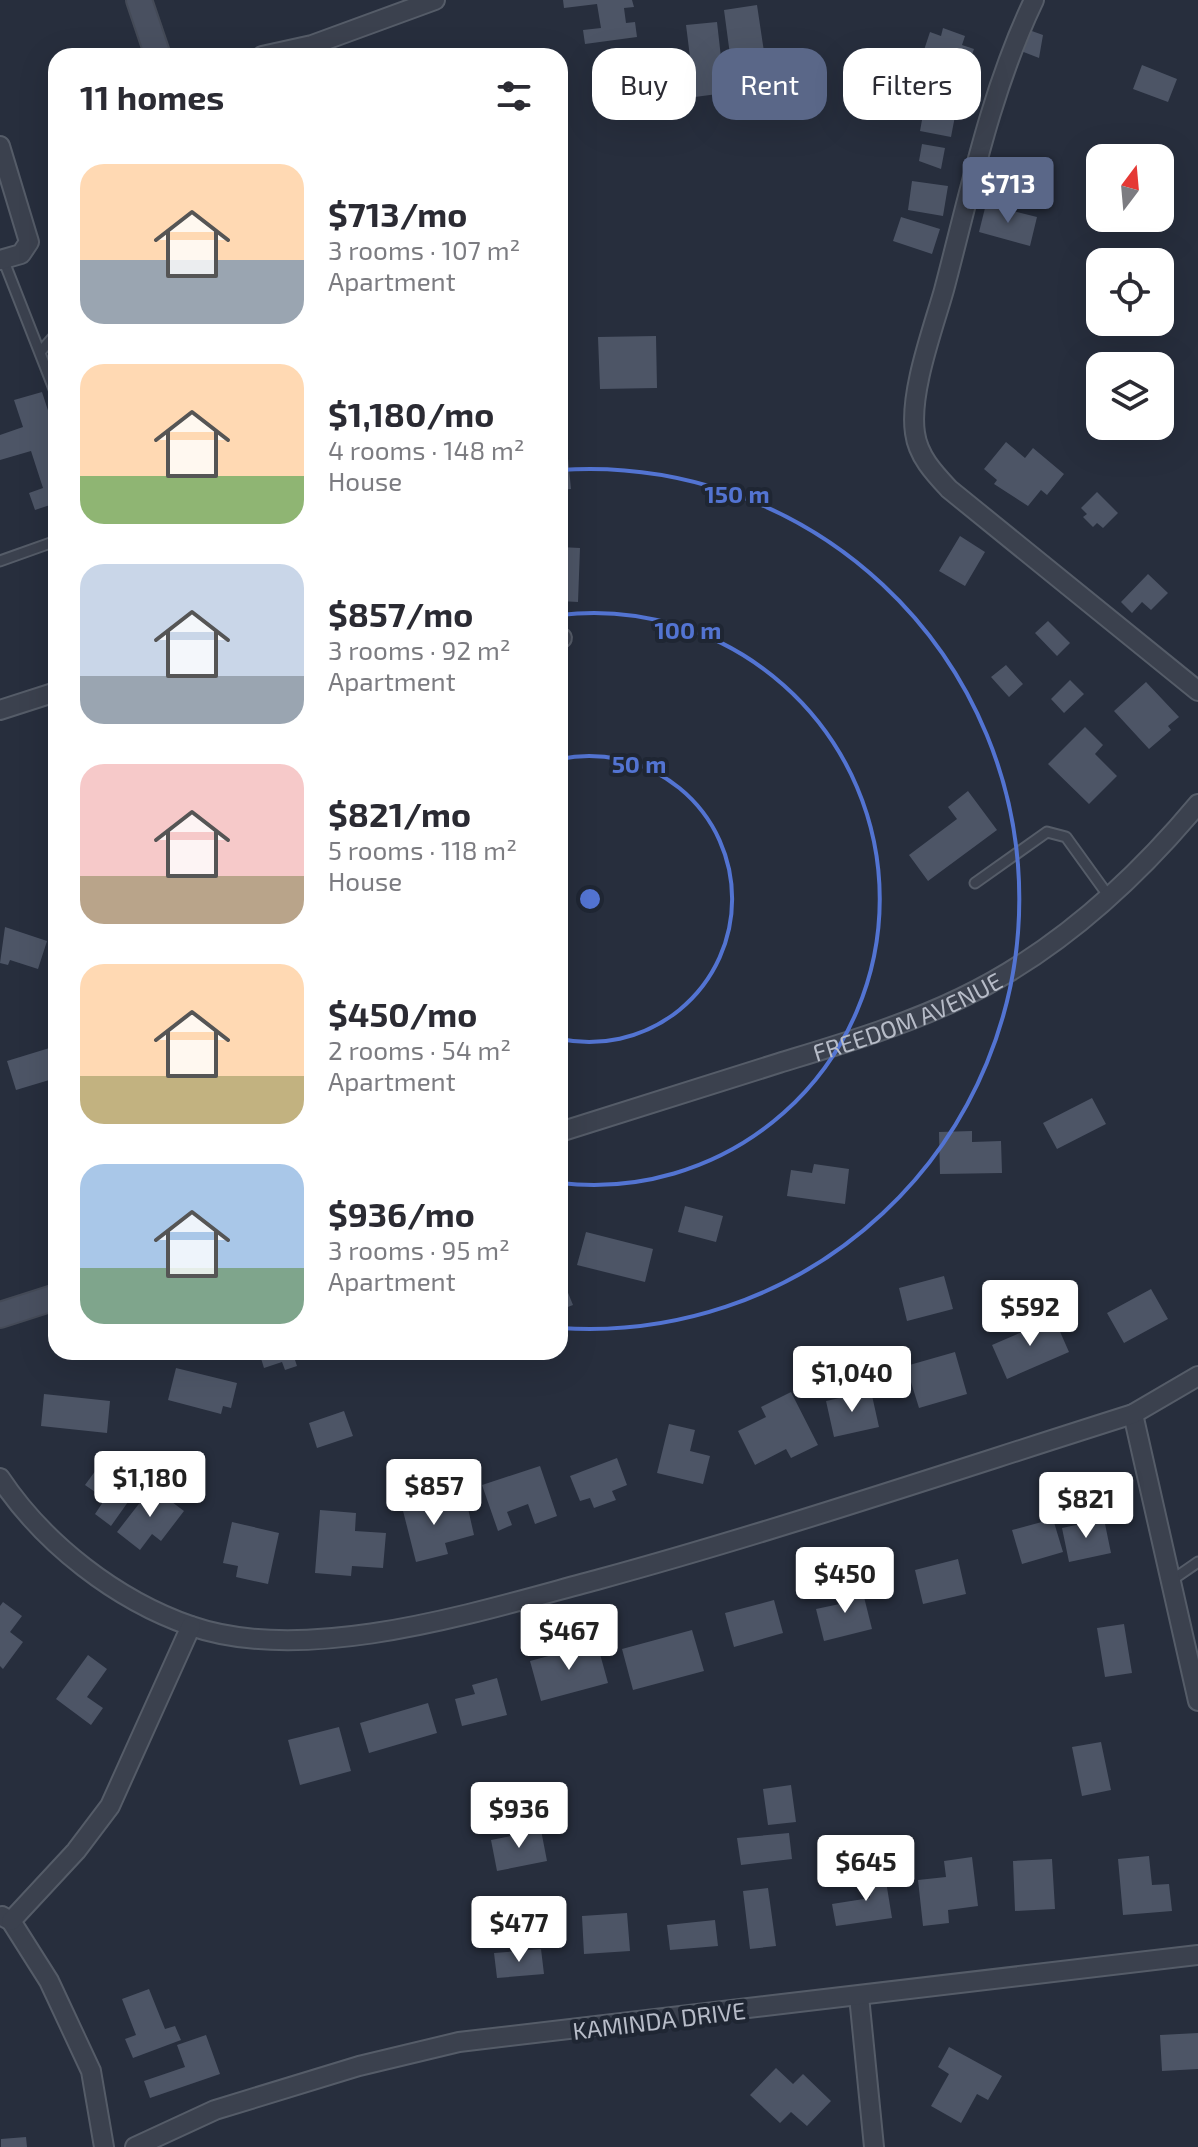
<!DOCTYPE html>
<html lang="en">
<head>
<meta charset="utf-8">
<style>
	:root { --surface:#fff; --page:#f7f7f7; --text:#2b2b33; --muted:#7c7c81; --accent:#5a6788 }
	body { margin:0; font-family:"Exo 2",sans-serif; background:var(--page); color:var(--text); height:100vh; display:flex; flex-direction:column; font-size:30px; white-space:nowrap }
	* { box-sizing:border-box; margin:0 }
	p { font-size:26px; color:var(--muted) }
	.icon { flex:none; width:44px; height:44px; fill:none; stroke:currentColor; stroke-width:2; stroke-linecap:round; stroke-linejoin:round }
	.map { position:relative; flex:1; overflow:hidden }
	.drawer { position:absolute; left:48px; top:48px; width:520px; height:1312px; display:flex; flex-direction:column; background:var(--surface); border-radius:24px; box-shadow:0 8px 32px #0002 }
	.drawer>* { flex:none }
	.top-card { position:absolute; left:592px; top:48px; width:486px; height:72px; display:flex; gap:16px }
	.needle { width:52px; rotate:16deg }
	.buttons { position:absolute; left:1086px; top:144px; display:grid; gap:16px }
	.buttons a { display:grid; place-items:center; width:88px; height:88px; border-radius:16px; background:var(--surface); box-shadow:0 8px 32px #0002; font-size:40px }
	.price { position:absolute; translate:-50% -68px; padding:0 18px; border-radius:8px; background:#fff; color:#222; font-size:26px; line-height:52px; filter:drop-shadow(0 2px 4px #0008) }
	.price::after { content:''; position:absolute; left:50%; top:48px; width:24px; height:18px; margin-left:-12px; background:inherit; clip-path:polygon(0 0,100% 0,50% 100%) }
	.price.selected { background:var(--accent); color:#fff }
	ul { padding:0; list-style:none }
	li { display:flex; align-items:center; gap:24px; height:200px; padding:0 32px }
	li span { display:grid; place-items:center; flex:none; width:224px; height:160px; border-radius:24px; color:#555 }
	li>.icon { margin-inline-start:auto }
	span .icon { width:96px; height:96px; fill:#fffc; stroke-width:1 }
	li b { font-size:34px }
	h2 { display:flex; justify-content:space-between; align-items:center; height:96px; padding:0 32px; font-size:34px }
	.tag { padding:0 28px; border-radius:24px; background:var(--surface); box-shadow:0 8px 32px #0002; font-size:28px; line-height:72px }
	.tag.selected { background:var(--accent); color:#fff }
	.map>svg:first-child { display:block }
</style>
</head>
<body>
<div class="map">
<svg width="1198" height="2147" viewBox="0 0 1198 2147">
	<rect width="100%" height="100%" fill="#272e3d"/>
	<path fill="#4d5566" d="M 563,0 L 632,0 L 634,7 L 624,8 L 626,23 L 635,22 L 637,37 L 585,44 L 583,30 L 601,28 L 597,4 L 564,8 Z
		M 757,5 L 766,65 L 732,70 L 724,10 Z
		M 717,22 L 725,93 L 695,97 L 686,25 Z
		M 943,28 L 965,36 L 962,45 L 974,49 L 965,74 L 921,59 L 930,32 L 941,36 Z
		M 1029,30 L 1043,35 L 1039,58 L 1021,51 Z
		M 1142,65 L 1177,79 L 1168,102 L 1133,89 Z
		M 924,109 L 955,116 L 951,137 L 920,131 Z
		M 922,144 L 945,148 L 941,169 L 919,161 Z
		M 995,163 L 1048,180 L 1039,209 L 985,192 Z
		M 912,181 L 948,186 L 943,216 L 908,210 Z
		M 986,204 L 1037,217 L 1030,246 L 979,232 Z
		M 901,217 L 940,229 L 932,254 L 893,241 Z
		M 656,336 L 657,388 L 600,389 L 598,337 Z
		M 42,392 L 56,435 L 55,522 L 50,505 L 35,510 L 29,493 L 43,488 L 31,451 L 0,460 L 0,435 L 23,427 L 14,400 Z
		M 565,428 L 571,489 L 560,490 L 560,429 Z
		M 1006,442 L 1025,458 L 1033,448 L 1064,474 L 1047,495 L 1041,490 L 1028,506 L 994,484 L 997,480 L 984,469 Z
		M 1097,492 L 1118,513 L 1103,528 L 1097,523 L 1093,527 L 1083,517 L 1087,514 L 1081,508 Z
		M 960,536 L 985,552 L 965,586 L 939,571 Z
		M 560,547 L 580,548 L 578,602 L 560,601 Z
		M 1148,574 L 1168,593 L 1151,610 L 1142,602 L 1132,613 L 1121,602 Z
		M 1048,621 L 1070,643 L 1057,656 L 1035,633 Z
		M 1006,665 L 1023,684 L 1009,697 L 991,677 Z
		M 1070,680 L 1084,694 L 1064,713 L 1051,699 Z
		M 1146,682 L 1179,717 L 1168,726 L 1171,730 L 1149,749 L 1114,711 Z
		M 1085,727 L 1103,745 L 1095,754 L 1117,776 L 1089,804 L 1048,764 Z
		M 968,791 L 997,830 L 928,881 L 909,855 L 957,819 L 948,807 Z
		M 5,927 L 47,941 L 38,969 L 10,960 L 8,965 L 0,963 Z
		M 56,1046 L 56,1078 L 16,1090 L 7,1061 Z
		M 1092,1098 L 1106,1124 L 1057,1149 L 1043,1123 Z
		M 972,1131 L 972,1142 L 1001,1141 L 1002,1173 L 940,1174 L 939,1132 Z
		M 814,1164 L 849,1169 L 845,1204 L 787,1196 L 791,1170 L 812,1173 Z
		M 685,1206 L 723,1216 L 716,1242 L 678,1232 Z
		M 586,1232 L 653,1249 L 645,1282 L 577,1265 Z
		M 560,1273 L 573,1305 L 560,1310 Z
		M 944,1276 L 953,1309 L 907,1321 L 899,1288 Z
		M 1151,1289 L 1168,1319 L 1124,1343 L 1107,1313 Z
		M 1054,1318 L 1069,1352 L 1007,1379 L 992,1345 Z
		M 259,1352 L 312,1352 L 313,1354 L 295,1360 L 297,1366 L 285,1370 L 282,1362 L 264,1368 Z
		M 955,1352 L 967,1394 L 919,1408 L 906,1366 Z
		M 176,1368 L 237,1383 L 231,1408 L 223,1406 L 221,1414 L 168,1400 Z
		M 871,1391 L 879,1427 L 834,1437 L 826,1401 Z
		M 791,1392 L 818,1445 L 791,1458 L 786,1449 L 755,1465 L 738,1431 L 766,1417 L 761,1407 Z
		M 44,1394 L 110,1401 L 107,1433 L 41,1426 Z
		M 344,1411 L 353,1436 L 317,1448 L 309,1423 Z
		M 669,1424 L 695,1430 L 690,1451 L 710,1456 L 703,1484 L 657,1473 Z
		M 617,1458 L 627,1485 L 612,1491 L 616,1500 L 594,1508 L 590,1498 L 580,1501 L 570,1476 Z
		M 104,1459 L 140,1485 L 111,1526 L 95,1514 L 105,1499 L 85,1485 Z
		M 540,1466 L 557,1516 L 535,1524 L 528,1504 L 507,1512 L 512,1525 L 498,1531 L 482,1485 Z
		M 152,1487 L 184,1511 L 161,1541 L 152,1534 L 140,1550 L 117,1532 Z
		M 423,1493 L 429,1513 L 467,1504 L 474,1535 L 445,1543 L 448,1554 L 416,1562 L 400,1499 Z
		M 320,1510 L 356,1513 L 355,1531 L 386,1533 L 383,1568 L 352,1566 L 351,1576 L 315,1573 Z
		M 1053,1519 L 1063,1552 L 1022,1564 L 1012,1530 Z
		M 1104,1519 L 1111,1553 L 1069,1562 L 1062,1528 Z
		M 232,1522 L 279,1533 L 268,1584 L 236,1577 L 238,1566 L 223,1563 Z
		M 958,1559 L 966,1594 L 923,1604 L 915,1570 Z
		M 860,1581 L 872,1629 L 824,1641 L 816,1609 L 849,1602 L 845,1585 Z
		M 774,1600 L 783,1633 L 734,1647 L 725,1613 Z
		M 3,1602 L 22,1616 L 10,1632 L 23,1642 L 3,1669 L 0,1666 L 0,1606 Z
		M 1124,1624 L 1132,1673 L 1105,1677 L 1097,1628 Z
		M 692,1630 L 704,1671 L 633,1690 L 622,1649 Z
		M 597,1643 L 608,1683 L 541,1701 L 530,1661 Z
		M 88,1655 L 107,1669 L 87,1697 L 103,1708 L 91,1725 L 56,1699 Z
		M 497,1678 L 507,1715 L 462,1726 L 455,1699 L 475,1694 L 472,1685 Z
		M 428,1703 L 437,1733 L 369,1753 L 360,1723 Z
		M 339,1727 L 351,1771 L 300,1785 L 288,1740 Z
		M 1101,1742 L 1111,1790 L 1082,1796 L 1072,1747 Z
		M 791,1785 L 796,1822 L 768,1825 L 763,1789 Z
		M 541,1830 L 547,1861 L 497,1871 L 491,1840 Z
		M 789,1833 L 792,1859 L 741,1865 L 737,1838 Z
		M 1149,1856 L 1152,1885 L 1169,1884 L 1172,1911 L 1123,1915 L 1118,1859 Z
		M 972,1857 L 978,1906 L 948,1910 L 949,1923 L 923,1926 L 918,1880 L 946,1877 L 944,1861 Z
		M 1052,1859 L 1055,1909 L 1015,1911 L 1013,1861 Z
		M 884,1869 L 892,1918 L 836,1926 L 832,1904 L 870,1898 L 866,1872 Z
		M 768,1888 L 776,1946 L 750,1949 L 743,1891 Z
		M 627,1913 L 630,1951 L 584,1954 L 582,1916 Z
		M 715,1920 L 718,1946 L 670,1950 L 667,1925 Z
		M 541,1949 L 544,1974 L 497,1978 L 494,1953 Z
		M 149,1989 L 165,2029 L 175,2026 L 181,2040 L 133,2058 L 125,2039 L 136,2035 L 122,1999 Z
		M 1198,2033 L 1198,2069 L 1162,2071 L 1160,2035 Z
		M 206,2035 L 220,2074 L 150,2098 L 144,2081 L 185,2067 L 177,2045 Z
		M 949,2047 L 1002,2076 L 988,2100 L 977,2094 L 961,2123 L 931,2106 L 949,2074 L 938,2067 Z
		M 776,2068 L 793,2084 L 803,2074 L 831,2101 L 807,2126 L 791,2112 L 780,2123 L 750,2095 Z
		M 26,2137 L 27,2147 L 1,2147 L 1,2139 Z"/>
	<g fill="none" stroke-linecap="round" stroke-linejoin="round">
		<g stroke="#555c68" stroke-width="13">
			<path id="lane" d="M 3,259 L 56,394
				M 41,351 L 56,334
				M 0,561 L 56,541
				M 975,883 L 1047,832 L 1066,837 L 1110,898
				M 1172,1580 L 1198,1562"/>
		</g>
		<g stroke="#555c68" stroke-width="22">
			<g id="street">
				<path d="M 1034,0 C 990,92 970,192 944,290 C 933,329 909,393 915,433 C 918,456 934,473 949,489 L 1198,691"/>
				<path d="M 262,56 L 312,45 L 435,0"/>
				<path d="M 0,146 L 29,242 L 21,254 L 0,260"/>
				<path d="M 560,639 L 562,638"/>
				<path d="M 0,710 L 56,692"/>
				<path id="s1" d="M 560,1132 C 633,1109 706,1086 779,1063 C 841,1044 903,1026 961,998 C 1055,953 1132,883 1198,804"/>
				<path d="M 1133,1414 L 1198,1701"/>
				<path d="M 0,1478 C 44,1544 116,1600 191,1626 C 309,1667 483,1610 600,1579 C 779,1530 956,1470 1133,1414 L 1198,1376"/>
				<path d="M 2,1916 L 11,1921 L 49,1981 L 91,2071 L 104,2147"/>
				<path d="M 11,1921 L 76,1851 L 110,1806 L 191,1626"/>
				<path d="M 859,1996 L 874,2147"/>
				<path d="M 135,2147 L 215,2110 L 359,2066 L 459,2042 L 1198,1955"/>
			</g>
		</g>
		<g stroke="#444a57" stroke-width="28">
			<path id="secondary" d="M 139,0 L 158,56
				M 0,1315 L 56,1297"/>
		</g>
		<use href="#lane" stroke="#3b414e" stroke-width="9"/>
		<use href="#street" stroke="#3b414e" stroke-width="18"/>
		<use href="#secondary" stroke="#495060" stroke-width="24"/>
	</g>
	<g fill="none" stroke="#5374d2" stroke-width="4">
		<path d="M560 759A143 143 0 1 1 560 1039"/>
		<path d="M560 615A286 286 0 1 1 560 1183"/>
		<path d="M560 470A430 430 0 1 1 560 1328"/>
	</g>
	<g text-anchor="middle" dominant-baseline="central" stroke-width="8" stroke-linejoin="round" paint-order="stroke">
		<g font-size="24" fill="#b7bcc8" stroke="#1f2633">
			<text stroke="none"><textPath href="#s1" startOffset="366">FREEDOM AVENUE</textPath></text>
			<text transform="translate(659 2020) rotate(-7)">KAMINDA DRIVE</text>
		</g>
	</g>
	<circle cx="590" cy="899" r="12" fill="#5374d2" stroke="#1f2633" stroke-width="4"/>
	<g font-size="24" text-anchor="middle" font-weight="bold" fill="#5374d2" stroke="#1f2633" stroke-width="8" stroke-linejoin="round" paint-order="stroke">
		<text x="737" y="503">150 m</text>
		<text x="688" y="639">100 m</text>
		<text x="639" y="773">50 m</text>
	</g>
</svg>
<div class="buttons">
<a><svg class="needle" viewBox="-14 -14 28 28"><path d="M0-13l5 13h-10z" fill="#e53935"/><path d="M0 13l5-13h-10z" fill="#7c7c81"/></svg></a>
<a><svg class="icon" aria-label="locate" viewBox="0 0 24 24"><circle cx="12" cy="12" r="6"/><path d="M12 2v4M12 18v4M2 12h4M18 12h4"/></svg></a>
<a><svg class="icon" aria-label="layers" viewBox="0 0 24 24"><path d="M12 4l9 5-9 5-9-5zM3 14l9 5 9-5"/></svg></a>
</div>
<b class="price selected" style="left:1008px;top:225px">$713</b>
<b class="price" style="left:1030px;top:1348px">$592</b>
<b class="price" style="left:852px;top:1414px">$1,040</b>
<b class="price" style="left:150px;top:1519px">$1,180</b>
<b class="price" style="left:434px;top:1527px">$857</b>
<b class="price" style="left:1086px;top:1540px">$821</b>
<b class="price" style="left:845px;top:1615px">$450</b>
<b class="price" style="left:569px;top:1672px">$467</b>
<b class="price" style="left:519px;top:1850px">$936</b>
<b class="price" style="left:866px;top:1903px">$645</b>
<b class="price" style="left:519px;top:1964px">$477</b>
<div class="top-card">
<a class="tag">Buy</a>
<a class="tag selected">Rent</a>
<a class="tag">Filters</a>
</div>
<section class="drawer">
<h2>11 homes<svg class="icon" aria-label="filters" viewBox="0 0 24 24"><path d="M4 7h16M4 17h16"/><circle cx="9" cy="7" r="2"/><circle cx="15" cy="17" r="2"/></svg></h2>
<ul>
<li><span style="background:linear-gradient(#ffd9b3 60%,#9aa5b1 0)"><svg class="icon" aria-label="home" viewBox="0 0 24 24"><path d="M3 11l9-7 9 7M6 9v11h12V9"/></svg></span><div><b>$713/mo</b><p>3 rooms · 107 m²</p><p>Apartment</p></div></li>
<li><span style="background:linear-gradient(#ffd9b3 70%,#8fb573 0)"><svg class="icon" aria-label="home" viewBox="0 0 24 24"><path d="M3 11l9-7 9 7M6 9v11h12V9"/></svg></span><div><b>$1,180/mo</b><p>4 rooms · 148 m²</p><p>House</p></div></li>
<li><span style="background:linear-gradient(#c9d6e8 70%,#9aa5b1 0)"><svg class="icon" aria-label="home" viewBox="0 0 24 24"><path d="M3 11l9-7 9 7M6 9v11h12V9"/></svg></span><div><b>$857/mo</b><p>3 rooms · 92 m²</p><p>Apartment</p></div></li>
<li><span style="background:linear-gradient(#f6c9c9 70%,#b9a48a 0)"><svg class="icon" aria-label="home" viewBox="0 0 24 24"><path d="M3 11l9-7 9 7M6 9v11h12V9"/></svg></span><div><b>$821/mo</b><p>5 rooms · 118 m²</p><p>House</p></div></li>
<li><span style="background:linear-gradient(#ffd9b3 70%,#c2b280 0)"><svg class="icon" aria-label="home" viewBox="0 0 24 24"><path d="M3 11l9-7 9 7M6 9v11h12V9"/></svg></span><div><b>$450/mo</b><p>2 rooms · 54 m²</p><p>Apartment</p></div></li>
<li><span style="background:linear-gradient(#a9c7e8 65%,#7fa58c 0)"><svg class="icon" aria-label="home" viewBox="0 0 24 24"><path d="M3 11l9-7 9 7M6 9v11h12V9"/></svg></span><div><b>$936/mo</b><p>3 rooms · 95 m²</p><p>Apartment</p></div></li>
</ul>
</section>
</div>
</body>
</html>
